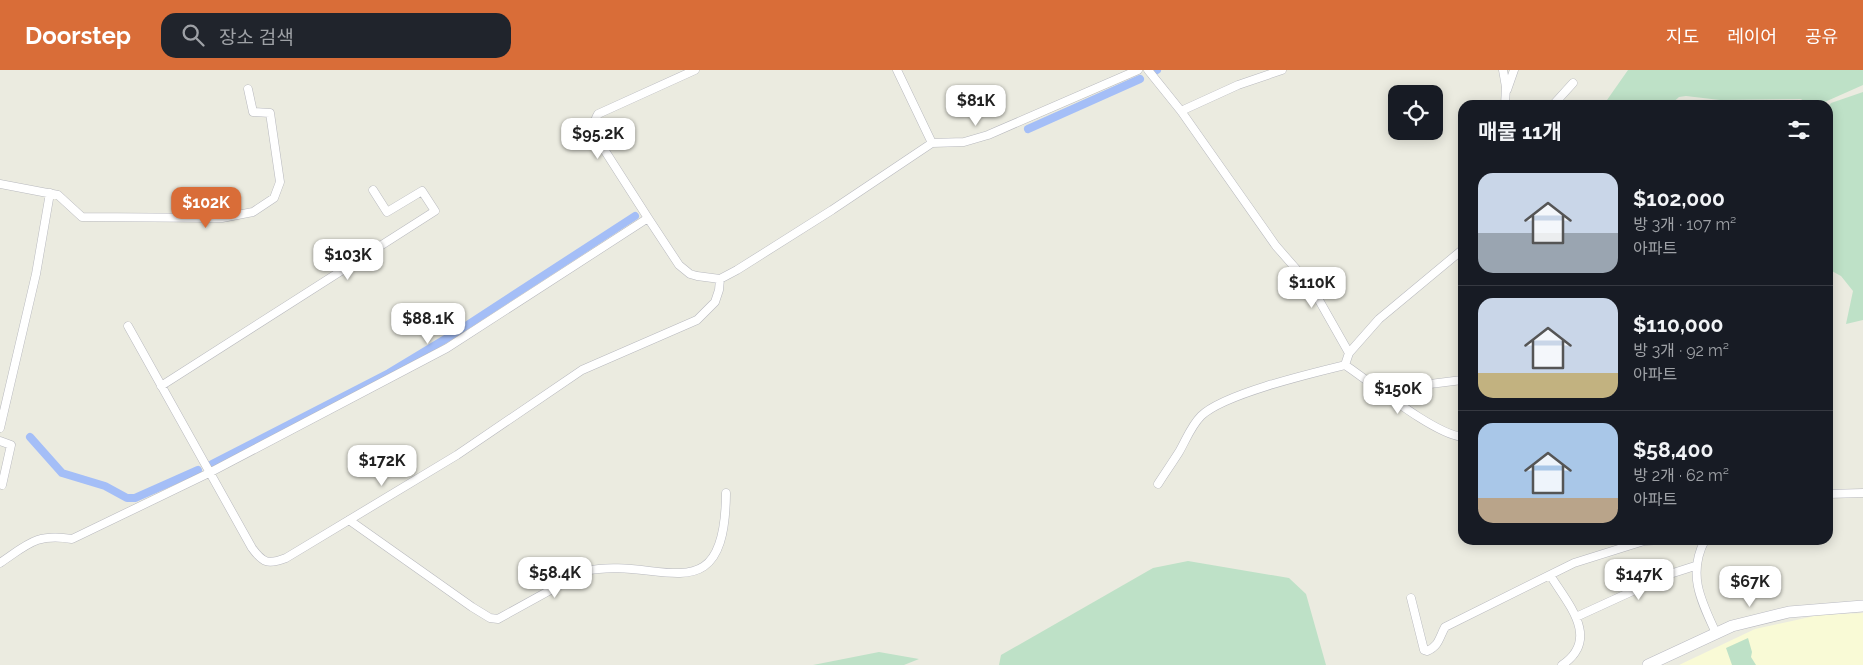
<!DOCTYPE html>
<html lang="ko">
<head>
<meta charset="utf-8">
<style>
	:root { --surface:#171b24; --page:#20242c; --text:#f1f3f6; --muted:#9ea1a6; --line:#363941; --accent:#d96d38 }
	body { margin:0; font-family:Raleway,"Noto Sans KR",sans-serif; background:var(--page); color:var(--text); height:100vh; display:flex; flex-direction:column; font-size:19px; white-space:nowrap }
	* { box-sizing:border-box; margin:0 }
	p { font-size:16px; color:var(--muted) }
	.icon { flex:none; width:28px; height:28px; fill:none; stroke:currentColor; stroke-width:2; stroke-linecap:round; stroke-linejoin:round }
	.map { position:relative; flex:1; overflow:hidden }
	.panel { position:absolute; left:1458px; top:30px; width:375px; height:445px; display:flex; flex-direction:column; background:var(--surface); border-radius:15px; box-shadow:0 2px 12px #0003 }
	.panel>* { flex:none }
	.tools { position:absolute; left:1388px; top:15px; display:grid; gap:10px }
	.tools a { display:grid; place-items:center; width:55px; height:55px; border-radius:10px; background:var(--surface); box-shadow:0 2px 12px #0003; font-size:25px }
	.price { position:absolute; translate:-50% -42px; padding:0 11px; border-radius:10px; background:#fff; color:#222; font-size:16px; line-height:32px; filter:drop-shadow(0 1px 2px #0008) }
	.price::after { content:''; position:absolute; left:50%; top:30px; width:15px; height:11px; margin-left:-8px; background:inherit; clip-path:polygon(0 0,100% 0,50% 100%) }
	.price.active { background:var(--accent); color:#fff }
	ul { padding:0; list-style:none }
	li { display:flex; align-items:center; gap:15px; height:125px; padding:0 20px }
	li+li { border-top:1px solid var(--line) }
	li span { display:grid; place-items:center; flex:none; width:140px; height:100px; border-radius:15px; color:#555 }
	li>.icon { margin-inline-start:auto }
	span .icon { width:60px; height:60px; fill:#fffc; stroke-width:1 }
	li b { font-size:21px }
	h2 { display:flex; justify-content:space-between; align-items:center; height:60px; padding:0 20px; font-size:21px }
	header { display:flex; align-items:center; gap:30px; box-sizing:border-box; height:70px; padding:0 25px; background:var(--accent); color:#fff }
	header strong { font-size:24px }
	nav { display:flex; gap:28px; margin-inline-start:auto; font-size:18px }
	.search { width:350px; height:45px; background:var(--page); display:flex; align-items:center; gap:12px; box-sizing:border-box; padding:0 18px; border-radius:15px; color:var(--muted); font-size:19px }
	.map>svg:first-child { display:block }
</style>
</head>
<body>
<header>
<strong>Doorstep</strong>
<div class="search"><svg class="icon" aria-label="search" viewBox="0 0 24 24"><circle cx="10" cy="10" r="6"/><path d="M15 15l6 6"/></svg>장소 검색</div>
<nav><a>지도</a><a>레이어</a><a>공유</a></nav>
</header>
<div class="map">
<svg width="1863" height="595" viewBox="0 0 1863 595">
	<rect width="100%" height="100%" fill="#ebebe0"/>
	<path fill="#f9fad6" d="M 1863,543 L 1863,595 L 1679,595 L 1755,559 L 1819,545 Z"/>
	<path fill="#bee1c7" d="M 1628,0 L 1863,0 L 1863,15 L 1818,35 L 1809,35 L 1801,29 L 1720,30 L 1686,26 L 1679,27 L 1670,35 L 1608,35 L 1607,30 Z
		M 1863,22 L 1863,250 L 1846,254 L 1853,221 L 1841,206 L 1828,199 L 1828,37 L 1831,33 Z
		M 1188,491 L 1289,508 L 1306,524 L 1326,595 L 999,595 L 1001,585 L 1153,498 Z
		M 1748,568 L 1752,582 L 1751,587 L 1756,595 L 1732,595 L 1726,578 Z
		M 879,582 L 919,589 L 904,595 L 813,595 Z"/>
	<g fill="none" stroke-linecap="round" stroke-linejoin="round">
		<path stroke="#a4bef7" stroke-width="8" d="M 1155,1 L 1157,0
			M 1028,59 L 1140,9
			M 30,367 L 62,403 L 105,416 L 127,428 L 135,428 L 198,400
			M 212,394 L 389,303 L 452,265 L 635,146"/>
		<g stroke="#b8b9be" stroke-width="9">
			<path id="minor" d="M 897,0 L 932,73
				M 1148,0 L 1181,41 L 1276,176 L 1311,216 L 1349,283 L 1345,295 C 1312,303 1223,324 1201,346 C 1191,356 1186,370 1179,382 C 1172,393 1165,403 1158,414
				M 1503,0 L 1506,17 L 1505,35
				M 1507,20 L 1514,0
				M 1553,35 L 1573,13
				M 1181,41 L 1238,15 L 1282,0
				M 0,114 L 58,125 L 82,147 L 222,148 L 253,142 L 274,128 L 280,112 L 270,43 L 253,42 L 248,19
				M 648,148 L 598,70 C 595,59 592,54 598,44 L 695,0
				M 128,256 L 252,478 C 263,493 268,495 286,488 L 457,385 L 582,300 L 697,250 L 715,232 L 719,220 L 720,209
				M 1349,283 L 1379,249 L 1462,180
				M 1345,295 C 1372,313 1432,363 1462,367
				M 161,316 L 435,141 L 422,121 L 387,142 L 373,120
				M 1382,320 L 1462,310
				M 0,358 L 36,204 L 50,123
				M 0,371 L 11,375 L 2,415 L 0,414
				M 1828,424 L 1863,423
				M 349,450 L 472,537 L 490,548 L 498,549 L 585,501 C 659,485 725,548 726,423
				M 1705,470 C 1687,504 1701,531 1716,563
				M 0,493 C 28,474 37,463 72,469 L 209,403 L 447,278 L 648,148 L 679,195 L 690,204 L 697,206 L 720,209 L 737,200 L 832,140 L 932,73 L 964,72 L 988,65 L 1138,0
				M 1550,505 C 1568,534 1601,569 1562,595
				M 1411,528 L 1424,580 L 1427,581 C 1439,576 1439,568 1445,557 L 1574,493 L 1644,471 L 1663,470
				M 1576,547 L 1670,504 L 1695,496"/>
		</g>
		<g stroke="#b9bac1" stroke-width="12">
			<path id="secondary" d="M 1648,595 L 1732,556 L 1789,542 L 1863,536"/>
		</g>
		<use href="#minor" stroke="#fff" stroke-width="8"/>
		<use href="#secondary" stroke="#fff" stroke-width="11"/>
	</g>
</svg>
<div class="tools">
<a><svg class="icon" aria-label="locate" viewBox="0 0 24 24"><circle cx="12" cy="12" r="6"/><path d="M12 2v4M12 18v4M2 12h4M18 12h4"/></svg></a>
</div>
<b class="price" style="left:976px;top:57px">$81K</b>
<b class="price" style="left:598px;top:90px">$95.2K</b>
<b class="price active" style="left:206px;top:159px">$102K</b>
<b class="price" style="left:348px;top:211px">$103K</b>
<b class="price" style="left:1312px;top:239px">$110K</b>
<b class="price" style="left:428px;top:275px">$88.1K</b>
<b class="price" style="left:1398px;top:345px">$150K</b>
<b class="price" style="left:382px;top:417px">$172K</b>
<b class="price" style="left:555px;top:529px">$58.4K</b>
<b class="price" style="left:1639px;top:531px">$147K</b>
<b class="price" style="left:1750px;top:538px">$67K</b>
<section class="panel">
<h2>매물 11개<svg class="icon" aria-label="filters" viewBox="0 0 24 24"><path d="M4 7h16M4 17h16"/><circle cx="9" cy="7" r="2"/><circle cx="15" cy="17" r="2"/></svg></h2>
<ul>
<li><span style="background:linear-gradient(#c9d6e8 60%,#9aa5b1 0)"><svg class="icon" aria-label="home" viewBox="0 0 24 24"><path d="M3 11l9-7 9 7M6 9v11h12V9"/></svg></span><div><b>$102,000</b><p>방 3개 · 107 m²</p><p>아파트</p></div></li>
<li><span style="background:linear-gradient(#c9d6e8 75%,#c2b280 0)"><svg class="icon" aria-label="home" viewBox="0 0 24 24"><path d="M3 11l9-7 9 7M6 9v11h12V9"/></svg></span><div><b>$110,000</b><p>방 3개 · 92 m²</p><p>아파트</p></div></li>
<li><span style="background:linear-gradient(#a9c7e8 75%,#b9a48a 0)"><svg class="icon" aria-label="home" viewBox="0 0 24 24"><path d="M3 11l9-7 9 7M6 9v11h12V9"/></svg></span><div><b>$58,400</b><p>방 2개 · 62 m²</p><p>아파트</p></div></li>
</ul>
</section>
</div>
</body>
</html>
